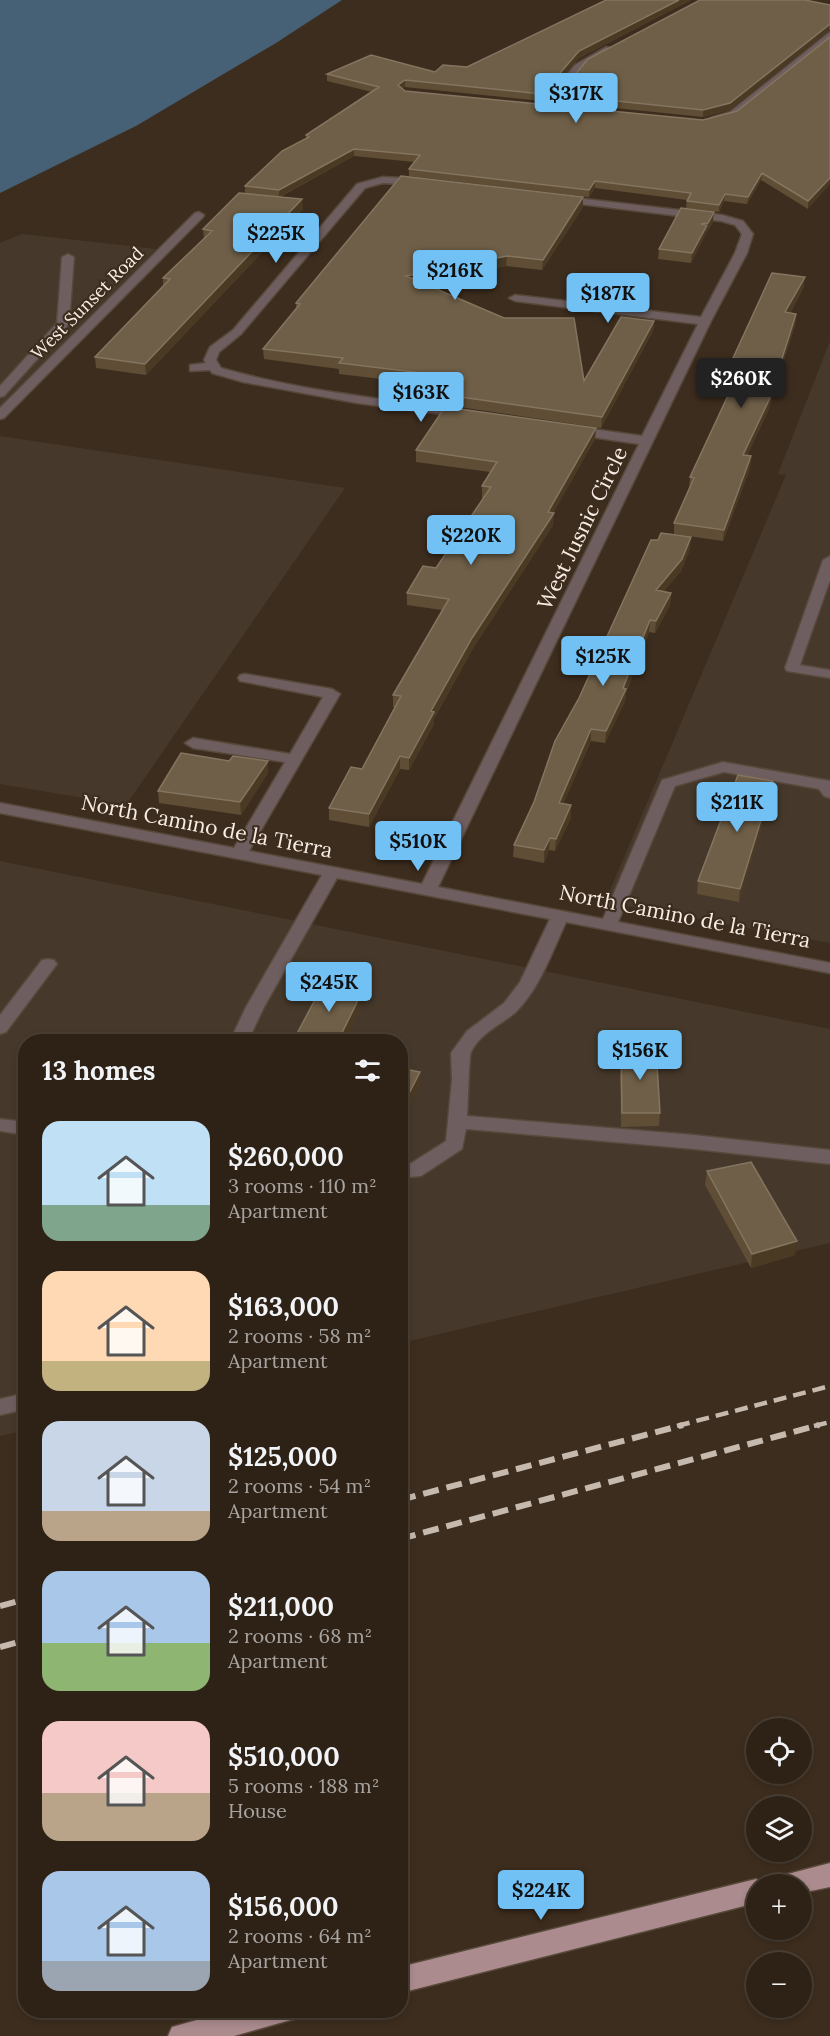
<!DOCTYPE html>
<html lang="en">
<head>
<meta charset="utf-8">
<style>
	:root { --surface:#2e2216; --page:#362a1f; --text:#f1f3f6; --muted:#a7a4a1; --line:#493f35; --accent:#72c1f5 }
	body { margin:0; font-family:Lora,serif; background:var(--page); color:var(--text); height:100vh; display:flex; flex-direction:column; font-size:22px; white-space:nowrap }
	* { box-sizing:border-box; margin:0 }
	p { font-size:20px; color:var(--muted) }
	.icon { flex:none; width:33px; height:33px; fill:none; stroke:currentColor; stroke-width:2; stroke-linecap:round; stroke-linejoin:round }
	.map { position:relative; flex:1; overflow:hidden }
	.details { position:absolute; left:18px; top:1034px; width:390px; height:984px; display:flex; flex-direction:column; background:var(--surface); border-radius:24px; box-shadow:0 3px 9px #0003,0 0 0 2px var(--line) }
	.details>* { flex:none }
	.controls { position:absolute; left:746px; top:1718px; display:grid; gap:12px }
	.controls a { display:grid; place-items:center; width:66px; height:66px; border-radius:50%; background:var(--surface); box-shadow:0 3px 9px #0003,0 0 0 2px var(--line); font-size:30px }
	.price { position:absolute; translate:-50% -51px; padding:0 14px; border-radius:6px; background:var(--accent); color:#111; font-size:20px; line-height:39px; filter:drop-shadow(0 2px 3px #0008) }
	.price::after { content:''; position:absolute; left:50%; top:36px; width:18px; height:14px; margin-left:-9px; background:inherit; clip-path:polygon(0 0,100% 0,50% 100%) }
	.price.current { background:#222; color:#fff }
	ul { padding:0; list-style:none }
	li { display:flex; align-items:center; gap:18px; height:150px; padding:0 24px }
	li span { display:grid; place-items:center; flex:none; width:168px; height:120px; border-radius:18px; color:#555 }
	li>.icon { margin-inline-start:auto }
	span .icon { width:72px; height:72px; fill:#fffc; stroke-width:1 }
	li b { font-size:26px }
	h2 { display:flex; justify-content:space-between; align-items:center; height:72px; padding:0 24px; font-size:26px }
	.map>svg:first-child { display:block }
</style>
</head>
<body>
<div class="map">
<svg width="830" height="2036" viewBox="0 0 830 2036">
	<rect width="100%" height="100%" fill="#3d2d1e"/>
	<path fill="#46392b" d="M 22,234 L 156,249 L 0,407 L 0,243 Z
		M 830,341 L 830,943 L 605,902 L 786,475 L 778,474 Z
		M 0,436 L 345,488 L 126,805 L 0,784 Z
		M 0,861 L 830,1029 L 830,1243 L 401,1343 L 400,1041 L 26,1041 L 25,1430 L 0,1436 Z"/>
	<path fill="#466075" d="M 0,0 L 342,0 L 276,43 L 136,126 L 0,193 Z"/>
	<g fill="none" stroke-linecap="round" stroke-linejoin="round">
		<g stroke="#57483a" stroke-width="3">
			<path id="minor" d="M 830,32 L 830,40 L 736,116 L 711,122 L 711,118 L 730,112 Z
				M 606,47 L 614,49 L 581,69 L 549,108 L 543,108 L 543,104 L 575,65 Z
				M 383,177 L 421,179 L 426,182 L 421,185 L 383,183 L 365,188 L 241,334 L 219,352 L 216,360 L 221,368 C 300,391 385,399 467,411 L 471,412 L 473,415 L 471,418 L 357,403 L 243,382 L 212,373 L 210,370 L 190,371 L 190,365 L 206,363 L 204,360 L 210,347 L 233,330 L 357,184 Z
				M 559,196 L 722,215 L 743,221 L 753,234 L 747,253 L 711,321 L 438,887 L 603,919 L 662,780 L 723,762 L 825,780 L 830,781 L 830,798 L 824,796 L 819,789 L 724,772 L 675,786 L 618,922 L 830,963 L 830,973 L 566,922 C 552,952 540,988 516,1012 C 501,1025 480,1033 471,1052 C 469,1055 468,1107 467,1116 L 694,1135 L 830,1150 L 830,1164 L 694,1149 L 466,1129 L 462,1149 L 421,1176 L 400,1178 L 400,1164 L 410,1164 L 446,1141 L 452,1080 L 451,1053 L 467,1031 L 504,1003 L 520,982 L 550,919 L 337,878 L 264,1007 L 248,1041 L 230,1041 L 246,1007 L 322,875 L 0,813 L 0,803 L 234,848 L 285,762 L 193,748 L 185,743 L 193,738 L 290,754 L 323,697 L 240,681 L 238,678 L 240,675 L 245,674 L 332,689 L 340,694 L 249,851 L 422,884 L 639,444 L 571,434 L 565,430 L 571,426 L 642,436 L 698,324 L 515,301 L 509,298 L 515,295 L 701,317 L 735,253 L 742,234 L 735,225 L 721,221 L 555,201 L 555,197 Z
				M 199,212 L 204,215 L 203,217 L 4,418 L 0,419 L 0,408 L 195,213 Z
				M 68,254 L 74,257 L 69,324 L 4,396 L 0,397 L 0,386 L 57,323 L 62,257 Z
				M 830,556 L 830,580 L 800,665 L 830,670 L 830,678 L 787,671 L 785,668 L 823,560 Z
				M 48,959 L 54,960 L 57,964 L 6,1032 L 0,1034 L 0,1015 L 42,960 Z
				M 0,1119 L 26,1122 L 26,1135 L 0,1131 Z
				M 26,1393 L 26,1409 L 0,1415 L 0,1399 Z"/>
		</g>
		<g stroke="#57483a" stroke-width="3">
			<path id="major" d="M 830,1863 L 830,1887 L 801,1893 L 801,1884 L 776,1884 L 780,1876 Z
				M 756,1879 L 766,1884 L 756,1884 L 756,1903 L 400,1993 L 400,1967 Z
				M 232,2010 L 298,2010 L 294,2019 L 234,2036 L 168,2036 L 172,2027 Z"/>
		</g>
		<use href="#minor" fill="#6e5e5f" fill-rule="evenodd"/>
		<use href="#major" fill="#ab8b8d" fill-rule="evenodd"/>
		<path stroke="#c6baaf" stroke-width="4.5" stroke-dasharray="13 7" stroke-linecap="butt" d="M 677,1426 L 830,1386
			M 814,1426 L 830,1422"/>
		<path stroke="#c6baaf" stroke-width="6" stroke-dasharray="16 8" stroke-linecap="butt" d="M 400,1500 L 683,1425
			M 400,1539 L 819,1425
			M 0,1606 L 26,1599
			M 0,1647 L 26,1640"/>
	</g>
	<path fill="#5f4e35" d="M 606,0 L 691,0 L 579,58 L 542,101 L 405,87 L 402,88 L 405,91 L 703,120 L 737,111 L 830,37 L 808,209 L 761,180 L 747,204 L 724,201 L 719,212 L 686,208 L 687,200 L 595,188 L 589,197 L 409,176 L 409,169 L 414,162 L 354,156 L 280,197 L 303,209 L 146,375 L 96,368 L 95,357 L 163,286 L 163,278 L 204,239 L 203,229 L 267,196 L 245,193 L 245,186 L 306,138 L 306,135 L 372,92 L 327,81 L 327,74 L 435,72 L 467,67 Z
		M 830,5 L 830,30 L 829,30 L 729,110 L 703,117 L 557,102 L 558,95 Z
		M 583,207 L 542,270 L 506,266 L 422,283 L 584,381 L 654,321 L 653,331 L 601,428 L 453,406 L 453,396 L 458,388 L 339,374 L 339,369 L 264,359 L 263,349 L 296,309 L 296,303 Z
		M 713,222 L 706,233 L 691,263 L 658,259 L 659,249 Z
		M 804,287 L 790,313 L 796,314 L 795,325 L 768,411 L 747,456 L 751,456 L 750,468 L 723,541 L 674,534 L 674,523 L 689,489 L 690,477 L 740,369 L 732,369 L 733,358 Z
		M 596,428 L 595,439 L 553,513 L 553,525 L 472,650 L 434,719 L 434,724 L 409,770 L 400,769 L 369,827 L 329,820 L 329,808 L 362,769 L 395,707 L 393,707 L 393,695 L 442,610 L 407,605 L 407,593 L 436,568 L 484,498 L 482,498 L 482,486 L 490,472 L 416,462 L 416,450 Z
		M 690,549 L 681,571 L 663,592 L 671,593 L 670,605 L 655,633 L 649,632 L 626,693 L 625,701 L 605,743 L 591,741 L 563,804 L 571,818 L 555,851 L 549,850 L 544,863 L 513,857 L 514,845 L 534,802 Z
		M 229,761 L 268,761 L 268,773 L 241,815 L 159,803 L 158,791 Z
		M 773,781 L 772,793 L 739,902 L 697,894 L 698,881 Z
		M 621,1048 L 660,1113 L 659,1126 L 621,1127 L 620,1061 Z
		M 707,1171 L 795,1255 L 751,1268 L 705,1185 Z"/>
	<path fill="#4a3a24" d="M 679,0 L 691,0 L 579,58 L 542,101 L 542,94 L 579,51 Z
		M 829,24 L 829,30 L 729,110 L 703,117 L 703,110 Z
		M 405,80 L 405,87 L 398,91 L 398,85 Z
		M 354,149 L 354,156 L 279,197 L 279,190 Z
		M 762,173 L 761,180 L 747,204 L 748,197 Z
		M 830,178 L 830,184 L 808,209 L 808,201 Z
		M 595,181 L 595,188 L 589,197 L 589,190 Z
		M 725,194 L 724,201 L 719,212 L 719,205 Z
		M 583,197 L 583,207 L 542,270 L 543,260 Z
		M 302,199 L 303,209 L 146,375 L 145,364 Z
		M 714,212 L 713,222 L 706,233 L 691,263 L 692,253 L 701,224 Z
		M 507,256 L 506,266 L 406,287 L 406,276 Z
		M 805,277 L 804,287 L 784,323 L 785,312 Z
		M 796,314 L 795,325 L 768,411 L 742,466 L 743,455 Z
		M 654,321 L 653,331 L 601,428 L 602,417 Z
		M 596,428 L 595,439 L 549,521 L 554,513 L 553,525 L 472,650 L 434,719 L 434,724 L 409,770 L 409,758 L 431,711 L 472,638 L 548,512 Z
		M 751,456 L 750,468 L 723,541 L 724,530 Z
		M 691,537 L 690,549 L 681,571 L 655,602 L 656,590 Z
		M 671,593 L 670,605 L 655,633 L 656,621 Z
		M 650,620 L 649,632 L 626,693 L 625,701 L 605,743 L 606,731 Z
		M 591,729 L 591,741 L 558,816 L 559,803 Z
		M 400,756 L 400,769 L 369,827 L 369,814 Z
		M 268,761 L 268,773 L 241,815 L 240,802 Z
		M 773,781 L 772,793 L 739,902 L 740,889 Z
		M 571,805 L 571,818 L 555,851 L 556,839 Z
		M 550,838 L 549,850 L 544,863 L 544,850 Z
		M 364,988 L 364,1002 L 345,1041 L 338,1041 Z
		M 420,1072 L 420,1086 L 400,1124 L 400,1111 Z
		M 797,1241 L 795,1255 L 751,1268 L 752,1254 Z"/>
	<path fill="#6f5f48" stroke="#847560" stroke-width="1.5" d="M 606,0 L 679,0 L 579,51 L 542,94 L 405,80 L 398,85 L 405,91 L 703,120 L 737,111 L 830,37 L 830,178 L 808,201 L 762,173 L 748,197 L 725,194 L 719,205 L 687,201 L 691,193 L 595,181 L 589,190 L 409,169 L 420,155 L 354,149 L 279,190 L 245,186 L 282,151 L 309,137 L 306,135 L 379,87 L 327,74 L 371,55 L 435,72 L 443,65 L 467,67 Z
		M 700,0 L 805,0 L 830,5 L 830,24 L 730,103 L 703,110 L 558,95 L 588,59 Z
		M 401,176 L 583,197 L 543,260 L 507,256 L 406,276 L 504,318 L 574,318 L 584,381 L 621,317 L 654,321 L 602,417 L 453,396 L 464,378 L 339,363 L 343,358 L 263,349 L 300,304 L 296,303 Z
		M 239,193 L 302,199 L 145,364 L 95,357 L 170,279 L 163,278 L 212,231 L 203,229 Z
		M 681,208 L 714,212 L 708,223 L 701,224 L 707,225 L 692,253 L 659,249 Z
		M 772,273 L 805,277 L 785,312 L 796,314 L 769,400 L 743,455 L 751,456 L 724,530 L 674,523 L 694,478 L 690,477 L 745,359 L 733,358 Z
		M 445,407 L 596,428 L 548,512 L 554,513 L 472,638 L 431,711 L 434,712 L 409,758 L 400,756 L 369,814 L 329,808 L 351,767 L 362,769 L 401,696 L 393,695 L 449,599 L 407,593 L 423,566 L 436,568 L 491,487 L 482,486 L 497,462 L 416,450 Z
		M 661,533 L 691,537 L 682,559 L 656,590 L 671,593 L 656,621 L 650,620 L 623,688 L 626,689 L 606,731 L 591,729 L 559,803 L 571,805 L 556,839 L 550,838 L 544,850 L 514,845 L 534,802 L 555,741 L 579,698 L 651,540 L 658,540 Z
		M 181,753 L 229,761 L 233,756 L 268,761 L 240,802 L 158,791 Z
		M 738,775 L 773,781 L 740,889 L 698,881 Z
		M 325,981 L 364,988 L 338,1041 L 293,1041 Z
		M 621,1048 L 656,1049 L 660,1113 L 622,1113 Z
		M 400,1068 L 420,1072 L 400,1111 Z
		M 751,1162 L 797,1241 L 752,1254 L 707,1171 Z"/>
	<g text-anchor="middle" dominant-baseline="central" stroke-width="4.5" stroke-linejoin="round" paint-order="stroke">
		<g font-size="18" fill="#f8ede4" stroke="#3d2d1e">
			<text transform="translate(87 303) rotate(-45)">West Sunset Road</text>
		</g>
		<g font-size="21" fill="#f8ede4" stroke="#3d2d1e">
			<text transform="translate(582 528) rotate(-64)">West Jusnic Circle</text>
			<text transform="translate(207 826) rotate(11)">North Camino de la Tierra</text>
			<text transform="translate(685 916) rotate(11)">North Camino de la Tierra</text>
		</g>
	</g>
</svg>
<div class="controls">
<a><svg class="icon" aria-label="locate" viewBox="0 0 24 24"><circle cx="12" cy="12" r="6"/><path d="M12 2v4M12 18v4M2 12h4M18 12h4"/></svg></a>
<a><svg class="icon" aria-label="layers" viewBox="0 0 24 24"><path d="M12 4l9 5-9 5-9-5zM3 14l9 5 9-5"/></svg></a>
<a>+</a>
<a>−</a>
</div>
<b class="price" style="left:576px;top:124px">$317K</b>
<b class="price" style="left:276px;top:264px">$225K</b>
<b class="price" style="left:455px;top:301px">$216K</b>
<b class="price" style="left:608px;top:324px">$187K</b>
<b class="price current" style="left:741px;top:409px">$260K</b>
<b class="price" style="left:421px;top:423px">$163K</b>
<b class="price" style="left:471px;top:566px">$220K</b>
<b class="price" style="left:603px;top:687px">$125K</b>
<b class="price" style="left:737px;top:833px">$211K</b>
<b class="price" style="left:418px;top:872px">$510K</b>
<b class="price" style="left:329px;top:1013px">$245K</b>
<b class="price" style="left:640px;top:1081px">$156K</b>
<b class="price" style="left:541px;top:1921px">$224K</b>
<section class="details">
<h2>13 homes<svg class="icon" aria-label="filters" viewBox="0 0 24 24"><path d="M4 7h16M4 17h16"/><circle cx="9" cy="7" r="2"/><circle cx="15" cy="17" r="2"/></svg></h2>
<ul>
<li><span style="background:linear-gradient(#bfe0f5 70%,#7fa58c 0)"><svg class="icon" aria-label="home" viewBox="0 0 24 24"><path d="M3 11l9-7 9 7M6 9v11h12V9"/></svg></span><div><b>$260,000</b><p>3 rooms · 110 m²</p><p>Apartment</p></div></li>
<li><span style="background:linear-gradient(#ffd9b3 75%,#c2b280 0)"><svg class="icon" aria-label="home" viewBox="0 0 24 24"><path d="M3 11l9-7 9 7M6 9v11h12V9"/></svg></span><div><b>$163,000</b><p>2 rooms · 58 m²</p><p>Apartment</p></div></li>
<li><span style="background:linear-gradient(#c9d6e8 75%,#b9a48a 0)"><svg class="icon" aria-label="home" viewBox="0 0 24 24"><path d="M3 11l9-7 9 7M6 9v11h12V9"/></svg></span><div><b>$125,000</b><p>2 rooms · 54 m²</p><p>Apartment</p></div></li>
<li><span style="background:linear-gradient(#a9c7e8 60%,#8fb573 0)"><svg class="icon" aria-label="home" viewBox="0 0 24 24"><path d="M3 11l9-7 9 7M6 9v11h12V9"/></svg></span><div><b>$211,000</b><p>2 rooms · 68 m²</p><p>Apartment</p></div></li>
<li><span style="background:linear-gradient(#f6c9c9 60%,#b9a48a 0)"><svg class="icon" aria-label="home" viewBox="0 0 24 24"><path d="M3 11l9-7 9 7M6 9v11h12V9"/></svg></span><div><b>$510,000</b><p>5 rooms · 188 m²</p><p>House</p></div></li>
<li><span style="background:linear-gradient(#a9c7e8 75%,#9aa5b1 0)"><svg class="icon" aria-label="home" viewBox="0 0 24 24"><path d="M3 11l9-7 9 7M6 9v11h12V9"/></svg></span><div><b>$156,000</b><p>2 rooms · 64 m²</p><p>Apartment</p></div></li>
</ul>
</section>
</div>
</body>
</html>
